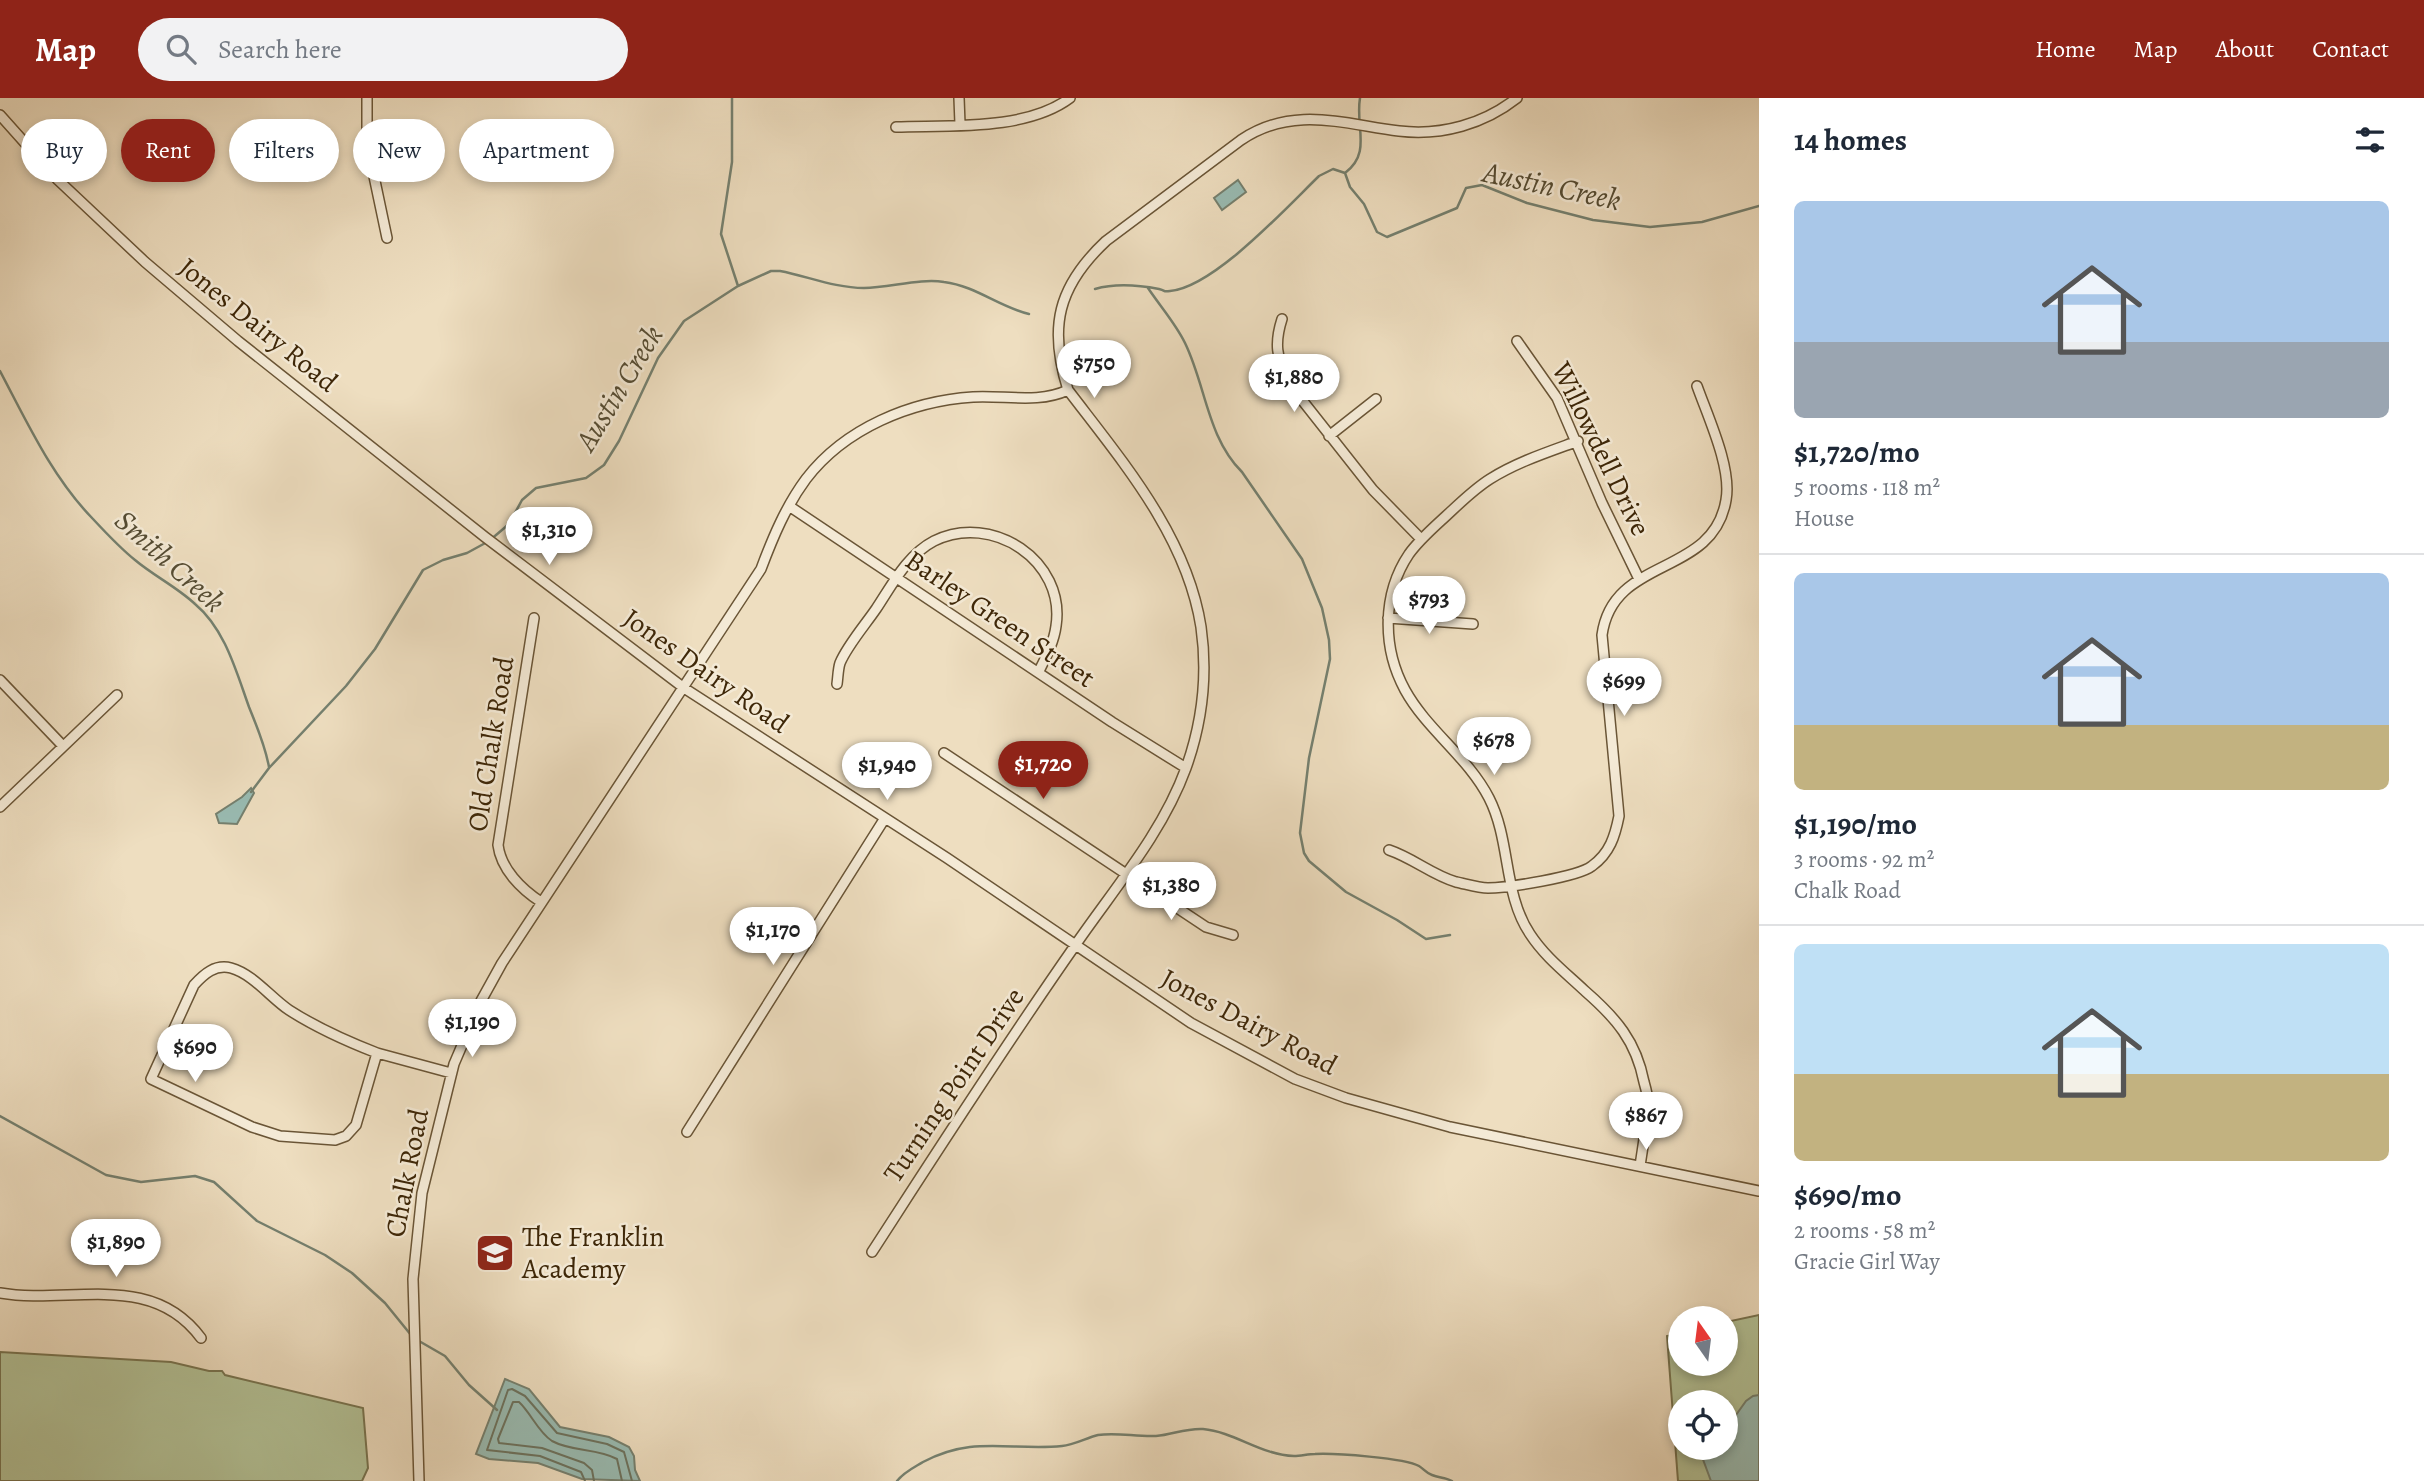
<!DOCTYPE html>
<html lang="en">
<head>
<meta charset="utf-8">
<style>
	:root { --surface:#fff; --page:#f2f2f3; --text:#1f2937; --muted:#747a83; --line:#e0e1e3; --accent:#8f2418 }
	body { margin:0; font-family:Alegreya,serif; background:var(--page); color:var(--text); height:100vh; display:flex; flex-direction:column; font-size:26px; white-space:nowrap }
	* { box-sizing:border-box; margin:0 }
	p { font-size:23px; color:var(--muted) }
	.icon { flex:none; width:38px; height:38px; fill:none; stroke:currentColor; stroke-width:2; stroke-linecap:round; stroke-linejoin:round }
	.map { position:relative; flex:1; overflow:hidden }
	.panel { display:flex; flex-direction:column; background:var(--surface); width:665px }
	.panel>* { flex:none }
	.top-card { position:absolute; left:21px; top:21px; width:665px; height:63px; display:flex; gap:14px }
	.needle { width:46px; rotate:346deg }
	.tools { position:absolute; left:1668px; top:1208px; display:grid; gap:14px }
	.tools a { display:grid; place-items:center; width:70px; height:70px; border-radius:50%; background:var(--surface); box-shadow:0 4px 10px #0003; font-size:35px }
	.price { position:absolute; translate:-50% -60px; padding:0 16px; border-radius:24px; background:#fff; color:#222; font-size:23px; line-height:46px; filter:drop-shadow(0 2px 4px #0008) }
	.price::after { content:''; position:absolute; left:50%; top:42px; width:21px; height:16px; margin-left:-10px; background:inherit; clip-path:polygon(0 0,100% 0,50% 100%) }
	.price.current { background:var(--accent); color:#fff }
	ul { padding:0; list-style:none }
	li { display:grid; align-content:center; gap:14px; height:371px; padding:0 35px }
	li+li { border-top:2px solid var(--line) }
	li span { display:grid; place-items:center; height:217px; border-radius:10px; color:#555 }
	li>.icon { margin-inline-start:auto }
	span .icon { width:126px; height:126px; fill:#fffc; stroke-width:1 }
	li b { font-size:30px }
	h2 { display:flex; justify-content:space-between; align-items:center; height:84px; padding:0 35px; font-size:30px }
	.pill { padding:0 24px; border-radius:32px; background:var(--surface); box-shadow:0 4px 10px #0003; font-size:24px; line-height:63px }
	.pill.current { background:var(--accent); color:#fff }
	header { display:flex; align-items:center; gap:42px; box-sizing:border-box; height:98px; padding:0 35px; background:var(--accent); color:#fff }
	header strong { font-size:33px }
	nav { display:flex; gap:38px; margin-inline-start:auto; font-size:24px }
	.search { width:490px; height:63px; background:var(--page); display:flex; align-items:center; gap:18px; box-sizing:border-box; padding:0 24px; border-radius:38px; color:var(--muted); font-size:26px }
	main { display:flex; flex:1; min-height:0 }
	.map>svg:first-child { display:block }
</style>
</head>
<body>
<header>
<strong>Map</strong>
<div class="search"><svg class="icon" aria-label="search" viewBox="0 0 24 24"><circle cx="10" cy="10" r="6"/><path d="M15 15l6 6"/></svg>Search here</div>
<nav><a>Home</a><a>Map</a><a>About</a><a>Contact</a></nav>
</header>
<main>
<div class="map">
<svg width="1759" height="1383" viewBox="0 0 1759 1383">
	<rect width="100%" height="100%" fill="#eedec0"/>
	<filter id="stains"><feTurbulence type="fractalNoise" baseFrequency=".00286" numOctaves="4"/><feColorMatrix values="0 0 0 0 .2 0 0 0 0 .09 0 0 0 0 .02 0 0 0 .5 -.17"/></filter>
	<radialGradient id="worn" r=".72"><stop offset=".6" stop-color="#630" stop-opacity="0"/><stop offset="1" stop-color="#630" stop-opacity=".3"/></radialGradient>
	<path fill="#b3c297" stroke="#787450" stroke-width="2" fill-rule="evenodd" d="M 1759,1217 L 1759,1383 L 1678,1383 L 1667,1238 L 1680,1235 L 1680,1265 L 1726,1265 L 1726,1224 ZM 1680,1304 L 1726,1304 L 1726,1349 L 1680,1349 Z
		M 0,1254 L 171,1264 L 209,1273 L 222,1273 L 225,1277 L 363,1310 L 368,1370 L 362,1383 L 0,1383 Z"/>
	<path fill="#99bcb3" stroke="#75806f" stroke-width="2" d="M 1238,82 L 1246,94 L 1222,112 L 1214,100 Z
		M 251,690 L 254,695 L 237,726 L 219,725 L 216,716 L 242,699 Z
		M 505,1281 L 529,1291 L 560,1329 L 609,1339 L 629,1349 L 634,1358 L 635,1372 L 640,1383 L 582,1381 L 538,1365 L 489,1361 L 476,1356 Z
		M 1759,1297 L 1759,1383 L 1711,1383 L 1701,1356 L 1704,1349 L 1726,1349 L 1726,1331 L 1746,1303 L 1753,1298 Z"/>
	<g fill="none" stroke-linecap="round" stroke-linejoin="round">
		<path stroke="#6c725e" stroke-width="2" d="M 585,1383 L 581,1374 L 540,1358 L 487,1352 L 508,1292 L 512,1291 L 525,1298 L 557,1335 L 607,1346 L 624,1354 L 632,1383
			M 594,1383 L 592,1372 L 584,1365 L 542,1350 L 499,1345 L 498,1341 L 513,1304 L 519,1304 C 531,1315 538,1334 552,1343 C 572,1354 597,1350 617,1361 L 622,1383"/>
		<path stroke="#75806f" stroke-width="2.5" d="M 732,0 L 732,64 L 721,136 L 738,188
			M 1345,75 C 1372,55 1355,29 1360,0
			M 1148,190 C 1160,208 1176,226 1185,245 C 1206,288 1207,339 1242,374 L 1302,461 L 1322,510 L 1329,542 L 1330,561 L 1309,660 L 1300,735 L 1304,755 L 1309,763 L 1346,794 L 1397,822 L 1426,841 L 1450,837
			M 1095,191 C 1116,185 1138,187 1159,191 C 1167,193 1162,194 1170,193 C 1214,189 1286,110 1319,78 L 1333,71 L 1345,75 L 1350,89 L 1364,106 L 1377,134 L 1387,139 L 1457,110 L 1466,90 L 1482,87 L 1527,105 L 1593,122 L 1650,129 L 1702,124 L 1759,108
			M 0,273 C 27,324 52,379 93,421 C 106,435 120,450 135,462 C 154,478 177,489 195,506 C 225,531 236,573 249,609 C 257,629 265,647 269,669
			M 251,694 L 269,670 L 346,588 L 375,551 L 423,472 L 443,462 L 467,455 L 489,443 L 509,426 L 522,402 L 536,390 L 586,380 L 604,367 L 619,343 L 658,260 L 684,223 L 738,188 L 771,173 L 780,173 C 807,178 835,190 864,190 C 889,190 920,180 944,184 C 976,188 999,209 1029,216
			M 0,1018 L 106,1077 L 141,1084 L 195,1078 L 214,1084 L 257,1123 L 325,1157 L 352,1175 L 385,1205 L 411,1237
			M 419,1243 L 445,1258 L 469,1287 L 497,1312
			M 897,1383 C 904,1374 913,1370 923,1364 C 973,1337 1010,1353 1062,1348 C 1074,1347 1086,1340 1098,1337 C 1117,1334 1136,1339 1156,1338 C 1172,1337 1185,1330 1203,1331 C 1235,1334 1261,1357 1294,1358 C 1301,1358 1308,1356 1315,1356 C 1335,1355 1405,1360 1419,1368 C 1424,1371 1426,1375 1432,1377 C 1439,1380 1445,1379 1452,1383"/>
		<g stroke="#6a5536" stroke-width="12">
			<path id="minor" d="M 367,0 L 367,45 L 387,140
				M 959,0 L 960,26
				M 0,17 L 58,82 L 145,164 L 238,243 L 485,439 L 684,590 L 947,760 L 1191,925 L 1295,981 L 1346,1000 L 1450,1029 L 1759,1093
				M 896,29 C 949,27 1026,33 1070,0
				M 1282,221 C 1274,246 1277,258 1287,283 L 1373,392 L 1421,441
				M 1517,243 L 1557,300 L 1602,405 L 1639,481
				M 1329,338 L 1376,301
				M 1578,343 C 1548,354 1517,364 1490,381 C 1474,391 1460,405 1446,418 C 1433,430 1419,442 1409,456 C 1382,496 1382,550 1405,592 C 1427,632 1468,659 1489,700 C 1511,743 1503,796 1530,836 C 1545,859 1566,875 1585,893 C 1616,920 1636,943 1644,984 C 1646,991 1648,998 1648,1005 C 1647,1025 1643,1047 1640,1068
				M 789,408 L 1112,624 L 1186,670
				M 534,520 L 498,747 C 501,771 521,791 541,804
				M 1388,520 L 1473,526
				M 0,582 L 63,648
				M 837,586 C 838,579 838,571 840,565 C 847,548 865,527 876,511 C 892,487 907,457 934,443 C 992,414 1066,463 1056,528 C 1054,544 1046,559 1039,573
				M 944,655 L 1206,829 L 1233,837
				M 0,709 L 117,597
				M 1389,752 C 1413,760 1432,777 1456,784 C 1466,786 1478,790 1488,790 C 1507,790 1578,779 1592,768 C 1610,755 1615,738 1619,718 L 1602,537 C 1613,457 1713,480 1726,402 C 1732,370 1708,319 1697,288
				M 377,955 C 346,943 317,930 289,912 C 271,900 253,876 231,870 C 215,866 204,876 194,887 L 151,981 L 252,1029 L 280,1038 L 335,1042 L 346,1038 L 356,1027 L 377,955 L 451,975
				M 687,1034 L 885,720
				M 872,1154 C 938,1052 1004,949 1074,849 C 1113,792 1162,736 1186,670 C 1202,625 1208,578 1201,529 C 1187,438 1122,363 1068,292 C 1048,229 1058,188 1106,143 L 1241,42 C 1293,7 1343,26 1399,33 C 1442,38 1484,26 1517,0
				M 0,1195 C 69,1207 151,1172 201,1240
				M 419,1383 L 413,1181 L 422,1095 L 454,966 L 481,903 L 502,865 L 761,471 C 773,439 786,408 806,381 C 845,330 911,303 973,299 C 1005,297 1038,306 1068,292"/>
		</g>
		<use href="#minor" stroke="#f4ead6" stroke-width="9"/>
	</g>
	<defs>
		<g id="school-square" transform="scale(2.0125)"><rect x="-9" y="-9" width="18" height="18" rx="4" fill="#8f2418" stroke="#f4ead6"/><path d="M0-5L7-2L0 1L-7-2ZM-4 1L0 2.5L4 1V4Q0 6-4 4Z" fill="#fff"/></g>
	</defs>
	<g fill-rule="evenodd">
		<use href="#school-square" x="495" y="1155"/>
	</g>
	<g text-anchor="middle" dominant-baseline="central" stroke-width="5" stroke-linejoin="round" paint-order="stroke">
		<g font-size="28" fill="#3e2708" stroke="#f4ead6">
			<text transform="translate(258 227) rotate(39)">Jones Dairy Road</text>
			<text transform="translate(1601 351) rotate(64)">Willowdell Drive</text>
			<text transform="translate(1000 521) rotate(34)">Barley Green Street</text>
			<text transform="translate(706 573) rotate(35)">Jones Dairy Road</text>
			<text transform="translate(491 646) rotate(-81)">Old Chalk Road</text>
			<text transform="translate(1249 924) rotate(28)">Jones Dairy Road</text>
			<text transform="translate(954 987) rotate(-56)">Turning Point Drive</text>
			<text transform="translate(407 1075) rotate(-79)">Chalk Road</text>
		</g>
		<g font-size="28" fill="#3e2708" stroke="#f4ead6" text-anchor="start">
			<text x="522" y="1139">The Franklin<tspan x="522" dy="32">Academy</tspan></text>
		</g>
		<g font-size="30" font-style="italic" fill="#554c33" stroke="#f4ead6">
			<text transform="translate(1552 88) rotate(12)">Austin Creek</text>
			<text transform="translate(619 290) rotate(-59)">Austin Creek</text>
			<text transform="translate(170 463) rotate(42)">Smith Creek</text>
		</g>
	</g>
	<rect width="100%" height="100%" filter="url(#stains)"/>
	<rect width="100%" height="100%" fill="url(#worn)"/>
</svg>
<div class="tools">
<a><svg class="needle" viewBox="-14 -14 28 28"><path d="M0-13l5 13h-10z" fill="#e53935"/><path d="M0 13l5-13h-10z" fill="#747a83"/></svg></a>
<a><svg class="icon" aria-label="locate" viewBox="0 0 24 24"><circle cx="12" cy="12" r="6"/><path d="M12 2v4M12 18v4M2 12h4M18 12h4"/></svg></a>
</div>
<b class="price" style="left:1094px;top:302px">$750</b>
<b class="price" style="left:1294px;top:316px">$1,880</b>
<b class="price" style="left:549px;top:469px">$1,310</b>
<b class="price" style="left:1429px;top:538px">$793</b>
<b class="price" style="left:1624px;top:620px">$699</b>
<b class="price" style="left:1494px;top:679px">$678</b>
<b class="price current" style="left:1043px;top:703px">$1,720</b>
<b class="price" style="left:887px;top:704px">$1,940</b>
<b class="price" style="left:1171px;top:824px">$1,380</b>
<b class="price" style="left:773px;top:869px">$1,170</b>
<b class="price" style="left:472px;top:961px">$1,190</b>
<b class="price" style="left:195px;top:986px">$690</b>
<b class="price" style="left:1646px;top:1054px">$867</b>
<b class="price" style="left:116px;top:1181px">$1,890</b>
<div class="top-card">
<a class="pill">Buy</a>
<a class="pill current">Rent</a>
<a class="pill">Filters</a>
<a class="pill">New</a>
<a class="pill">Apartment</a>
</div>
</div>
<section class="panel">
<h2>14 homes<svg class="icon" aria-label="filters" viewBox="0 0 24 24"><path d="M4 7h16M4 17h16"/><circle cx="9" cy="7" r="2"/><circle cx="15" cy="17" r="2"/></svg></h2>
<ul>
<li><span style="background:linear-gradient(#a9c7e8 65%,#9aa5b1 0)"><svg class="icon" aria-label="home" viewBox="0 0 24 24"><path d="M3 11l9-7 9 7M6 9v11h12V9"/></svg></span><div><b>$1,720/mo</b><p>5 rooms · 118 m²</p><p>House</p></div></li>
<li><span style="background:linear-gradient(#a9c7e8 70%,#c2b280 0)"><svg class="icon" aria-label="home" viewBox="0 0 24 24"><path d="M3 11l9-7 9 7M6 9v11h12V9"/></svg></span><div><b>$1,190/mo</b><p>3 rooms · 92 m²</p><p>Chalk Road</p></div></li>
<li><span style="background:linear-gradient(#bfe0f5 60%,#c2b280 0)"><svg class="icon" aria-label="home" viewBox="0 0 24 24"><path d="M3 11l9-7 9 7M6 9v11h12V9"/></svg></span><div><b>$690/mo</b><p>2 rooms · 58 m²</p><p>Gracie Girl Way</p></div></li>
</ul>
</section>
</main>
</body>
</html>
